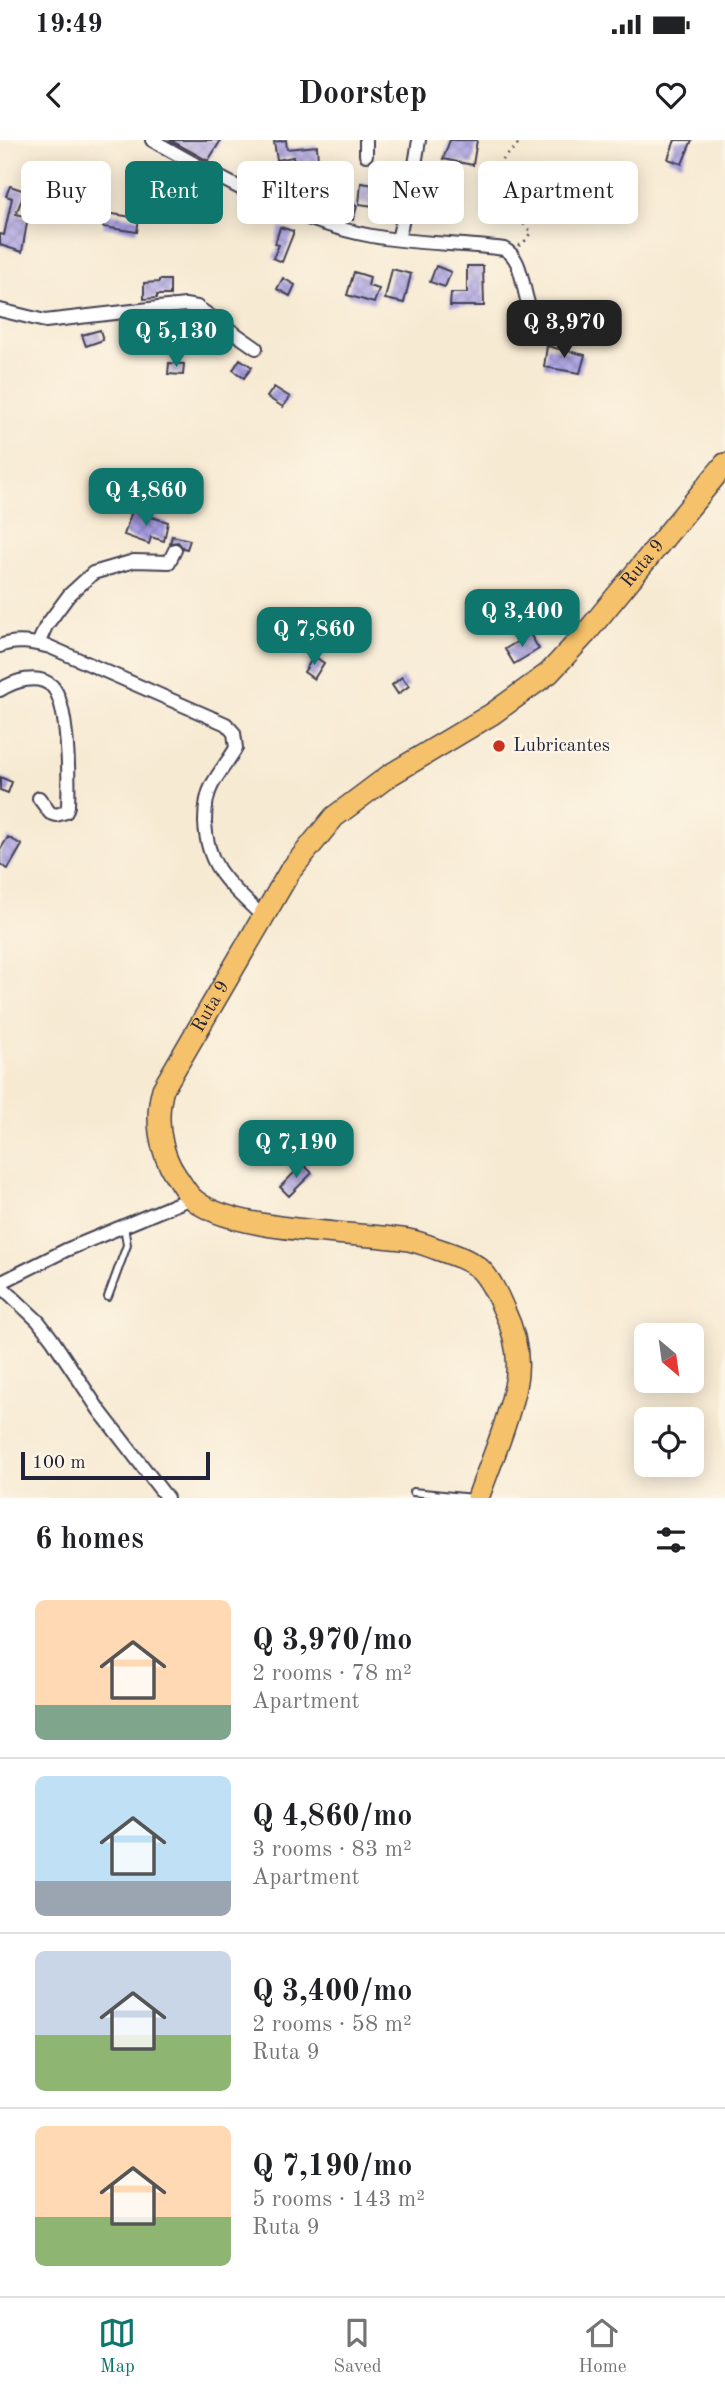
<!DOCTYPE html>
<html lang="en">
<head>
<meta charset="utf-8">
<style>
	:root { --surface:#fff; --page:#f6f6f6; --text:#202124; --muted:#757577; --line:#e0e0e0; --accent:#0f766e }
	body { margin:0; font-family:"Old Standard TT",serif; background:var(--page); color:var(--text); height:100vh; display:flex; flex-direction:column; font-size:26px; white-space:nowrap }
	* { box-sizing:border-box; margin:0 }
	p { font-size:23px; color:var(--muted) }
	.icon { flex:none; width:38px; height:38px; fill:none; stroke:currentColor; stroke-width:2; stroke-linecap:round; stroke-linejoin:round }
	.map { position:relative; height:1358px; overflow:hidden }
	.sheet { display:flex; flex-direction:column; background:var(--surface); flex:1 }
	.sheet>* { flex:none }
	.top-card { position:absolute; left:21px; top:21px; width:684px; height:63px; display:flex; gap:14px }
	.needle { width:46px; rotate:151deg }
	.fabs { position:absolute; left:634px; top:1183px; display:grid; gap:14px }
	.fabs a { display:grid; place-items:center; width:70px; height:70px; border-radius:10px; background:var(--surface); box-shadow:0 4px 18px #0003; font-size:35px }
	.scale { position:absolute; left:21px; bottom:18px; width:189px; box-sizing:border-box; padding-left:7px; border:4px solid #22223b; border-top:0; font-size:19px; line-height:24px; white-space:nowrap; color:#22223b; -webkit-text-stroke:5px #fcf5e5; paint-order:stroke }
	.price { position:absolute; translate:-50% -60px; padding:0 16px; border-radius:14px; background:var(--accent); color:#fff; font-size:23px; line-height:46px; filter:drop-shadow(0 2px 4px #0008) }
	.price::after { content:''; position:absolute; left:50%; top:42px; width:21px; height:16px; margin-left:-10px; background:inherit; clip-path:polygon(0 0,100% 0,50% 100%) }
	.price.on { background:#222; color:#fff }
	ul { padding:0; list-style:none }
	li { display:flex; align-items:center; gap:21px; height:175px; padding:0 35px }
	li+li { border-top:2px solid var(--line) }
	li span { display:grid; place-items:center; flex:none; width:196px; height:140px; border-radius:10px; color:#555 }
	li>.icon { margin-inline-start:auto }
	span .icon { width:84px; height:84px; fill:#fffc; stroke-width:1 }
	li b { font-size:30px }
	h2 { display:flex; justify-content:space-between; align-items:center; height:84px; padding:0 35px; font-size:30px }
	.chip { padding:0 24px; border-radius:10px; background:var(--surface); box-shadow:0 4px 18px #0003; font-size:24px; line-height:63px }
	.chip.on { background:var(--accent); color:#fff }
	.status { display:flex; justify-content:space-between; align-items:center; height:49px; padding:0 35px; background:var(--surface); direction:ltr }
	.status svg { height:19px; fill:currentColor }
	header { display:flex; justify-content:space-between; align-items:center; height:91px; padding:0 35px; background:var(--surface); font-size:32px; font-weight:700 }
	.tabs { display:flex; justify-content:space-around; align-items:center; height:98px; border-top:2px solid var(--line); background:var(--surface); font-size:19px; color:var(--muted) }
	.tabs a { display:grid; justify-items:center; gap:4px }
	.tabs .on { color:var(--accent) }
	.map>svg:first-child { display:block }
</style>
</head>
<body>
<div class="status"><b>19:49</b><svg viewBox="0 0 49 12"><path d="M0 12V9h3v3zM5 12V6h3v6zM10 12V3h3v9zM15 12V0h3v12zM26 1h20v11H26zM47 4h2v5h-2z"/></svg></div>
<header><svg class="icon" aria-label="back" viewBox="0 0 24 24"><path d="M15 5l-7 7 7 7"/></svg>Doorstep<svg class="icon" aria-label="heart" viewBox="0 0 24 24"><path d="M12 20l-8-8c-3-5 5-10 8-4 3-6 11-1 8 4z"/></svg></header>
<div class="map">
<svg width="725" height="1358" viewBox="0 0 725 1358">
	<defs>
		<pattern id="building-cross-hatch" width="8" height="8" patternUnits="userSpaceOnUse" patternTransform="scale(1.75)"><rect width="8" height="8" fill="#a89fe4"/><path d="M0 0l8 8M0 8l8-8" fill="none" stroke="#8881ba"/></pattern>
	</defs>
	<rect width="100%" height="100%" fill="#fcf5e5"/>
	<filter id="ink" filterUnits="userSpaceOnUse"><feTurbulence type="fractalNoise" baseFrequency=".0143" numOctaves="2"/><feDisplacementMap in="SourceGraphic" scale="14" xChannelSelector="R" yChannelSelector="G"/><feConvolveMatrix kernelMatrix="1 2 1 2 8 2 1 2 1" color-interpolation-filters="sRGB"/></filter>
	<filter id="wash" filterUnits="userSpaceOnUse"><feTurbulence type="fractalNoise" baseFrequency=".00686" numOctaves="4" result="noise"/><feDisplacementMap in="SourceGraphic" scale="28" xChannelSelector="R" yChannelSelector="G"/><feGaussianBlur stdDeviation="1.57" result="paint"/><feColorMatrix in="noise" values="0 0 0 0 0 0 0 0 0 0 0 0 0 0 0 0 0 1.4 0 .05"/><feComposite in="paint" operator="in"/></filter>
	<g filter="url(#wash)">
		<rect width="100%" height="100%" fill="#f7ead3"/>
		<g id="blocks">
			<path fill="url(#building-cross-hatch)" d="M 170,0 L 221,0 L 208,21 Z
				M 286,0 L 287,9 L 317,6 L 318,22 L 294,24 L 293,17 L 277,20 L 274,2 Z
				M 450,0 L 477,0 L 473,25 L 443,19 Z
				M 675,0 L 692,0 L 682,24 L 668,19 Z
				M 169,24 L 175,28 L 177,24 L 199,36 L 196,41 L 213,51 L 205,65 L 198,62 L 189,70 L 156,63 Z
				M 255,31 L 265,35 L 261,46 L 250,41 Z
				M 361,43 L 376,45 L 374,66 L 359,64 Z
				M 10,46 L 25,51 L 16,74 L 28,77 L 22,112 L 0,105 L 0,94 L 4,95 L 12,58 L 6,56 Z
				M 341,62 L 357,66 L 353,80 L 337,75 Z
				M 106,73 L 139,78 L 137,92 L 103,87 Z
				M 280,87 L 293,91 L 293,94 L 282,122 L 273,118 L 279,105 L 275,104 Z
				M 436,126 L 451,132 L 445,147 L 430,142 Z
				M 467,126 L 483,126 L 484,166 L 450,166 L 451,153 L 467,153 Z
				M 392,129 L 411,134 L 404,163 L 385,159 Z
				M 354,132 L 370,137 L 368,146 L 379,149 L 374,163 L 347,155 Z
				M 283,138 L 295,145 L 290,156 L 277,149 Z
				M 159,140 L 170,140 L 170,155 L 157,155 L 157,158 L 144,159 L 144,143 L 159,142 Z
				M 173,181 L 178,192 L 155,203 L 150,192 Z
				M 100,190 L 103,200 L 86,206 L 82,195 Z
				M 547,206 L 585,215 L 580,233 L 544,227 Z
				M 240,219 L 252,227 L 244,238 L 233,230 Z
				M 169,223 L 184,224 L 183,235 L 168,234 Z
				M 274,247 L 290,257 L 283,267 L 267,257 Z
				M 132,371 L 168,382 L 164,401 L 151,397 L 149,404 L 124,395 Z
				M 172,396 L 190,400 L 187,409 L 183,408 L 178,402 L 170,403 Z
				M 353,489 L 354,501 L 340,503 L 339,491 Z
				M 530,494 L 539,509 L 514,524 L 505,509 Z
				M 314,516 L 324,523 L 314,539 L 304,532 Z
				M 402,537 L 409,546 L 398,554 L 392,545 Z
				M 0,637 L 12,642 L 8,653 L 0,650 Z
				M 8,697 L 22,705 L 8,729 L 0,724 L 0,710 Z
				M 303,1024 L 312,1033 L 289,1056 L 280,1047 Z"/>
		</g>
	</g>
	<g filter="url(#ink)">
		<use href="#blocks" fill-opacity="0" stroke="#424052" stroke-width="2"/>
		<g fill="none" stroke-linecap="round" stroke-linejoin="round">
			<g stroke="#424052" stroke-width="10">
				<path id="lane" d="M 108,1157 L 127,1105 L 124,1086
					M 413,1352 L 473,1358"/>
			</g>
			<g stroke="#424052" stroke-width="16">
				<path id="street" d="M 152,0 C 219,38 295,82 372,96 C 415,104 460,103 504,109 C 528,120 519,164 539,182 C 549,191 563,193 575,195
					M 366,15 L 366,0
					M 398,99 L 412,43 L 419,0
					M 0,170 L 45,181 L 185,165 L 197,167 L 256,208
					M 38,504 L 46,486 L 69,455 L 93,433 L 134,421 L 169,422 L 175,410
					M 0,506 C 16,499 34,503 50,507 L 226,584 L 234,593 L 236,608 C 229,620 219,632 212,645 C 206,656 205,670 205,682 C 207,730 231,745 263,777
					M 0,550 C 14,541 38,533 52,546 C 69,563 69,641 68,666 L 66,672 L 56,675 L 50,673 L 39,658
					M 0,1143 L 66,1110 L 191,1058
					M 0,1145 L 38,1181 L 52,1199 L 99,1270 L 167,1358"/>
			</g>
			<g stroke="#424052" stroke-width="24">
				<g id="primary">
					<path id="s1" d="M 478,1358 C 491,1322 507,1285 515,1247 C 521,1220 516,1195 504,1170 C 498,1156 491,1140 480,1129 C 468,1119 452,1114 437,1109 C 426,1105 414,1100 402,1099 C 352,1092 225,1092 191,1057 C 185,1051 181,1043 176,1036 C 159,1011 155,977 163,949 L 290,731 L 334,677 L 390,635 L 492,574 L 549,533 L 587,492 L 725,324"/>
				</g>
			</g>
			<path stroke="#424052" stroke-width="2.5" stroke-dasharray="2 5" stroke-linecap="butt" d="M 519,106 L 526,100 L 531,92 L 521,81 L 493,39 C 496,22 511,14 521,0"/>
			<use href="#lane" stroke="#fff" stroke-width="6"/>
			<use href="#street" stroke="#fff" stroke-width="12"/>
			<use href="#primary" stroke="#f5c16b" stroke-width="21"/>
		</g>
	</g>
	<circle fill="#c8321e" stroke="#fcf5e5" stroke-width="2.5" cx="499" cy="606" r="7"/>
	<g text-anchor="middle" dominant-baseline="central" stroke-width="5" stroke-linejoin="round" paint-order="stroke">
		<g font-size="19" fill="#22223b" stroke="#fcf5e5">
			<text stroke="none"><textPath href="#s1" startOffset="1388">Ruta 9</textPath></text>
			<text stroke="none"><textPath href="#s1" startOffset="758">Ruta 9</textPath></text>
		</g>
		<g font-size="19" fill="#22223b" stroke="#fcf5e5" text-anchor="start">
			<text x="513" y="606">Lubricantes</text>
		</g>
	</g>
</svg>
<div class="fabs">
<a><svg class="needle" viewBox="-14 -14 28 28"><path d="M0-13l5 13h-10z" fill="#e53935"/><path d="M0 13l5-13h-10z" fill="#757577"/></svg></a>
<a><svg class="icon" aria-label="locate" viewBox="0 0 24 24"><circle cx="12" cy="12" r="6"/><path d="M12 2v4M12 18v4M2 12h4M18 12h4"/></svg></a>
</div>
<div class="scale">100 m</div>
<b class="price on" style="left:564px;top:220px">Q 3,970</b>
<b class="price" style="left:176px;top:229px">Q 5,130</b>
<b class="price" style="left:146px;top:388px">Q 4,860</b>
<b class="price" style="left:522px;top:509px">Q 3,400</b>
<b class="price" style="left:314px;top:527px">Q 7,860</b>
<b class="price" style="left:296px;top:1040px">Q 7,190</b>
<div class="top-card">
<a class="chip">Buy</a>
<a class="chip on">Rent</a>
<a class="chip">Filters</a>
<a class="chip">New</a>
<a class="chip">Apartment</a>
</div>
</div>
<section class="sheet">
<h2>6 homes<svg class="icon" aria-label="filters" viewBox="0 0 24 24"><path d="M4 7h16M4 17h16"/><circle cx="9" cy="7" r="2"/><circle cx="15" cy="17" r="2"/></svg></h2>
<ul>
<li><span style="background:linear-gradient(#ffd9b3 75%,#7fa58c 0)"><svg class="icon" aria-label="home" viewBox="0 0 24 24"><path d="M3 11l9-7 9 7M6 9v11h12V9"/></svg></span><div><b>Q 3,970/mo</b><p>2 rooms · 78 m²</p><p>Apartment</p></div></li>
<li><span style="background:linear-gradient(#bfe0f5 75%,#9aa5b1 0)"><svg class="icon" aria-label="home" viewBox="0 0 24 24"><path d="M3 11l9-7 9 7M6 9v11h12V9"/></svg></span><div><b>Q 4,860/mo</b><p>3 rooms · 83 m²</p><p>Apartment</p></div></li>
<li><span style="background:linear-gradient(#c9d6e8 60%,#8fb573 0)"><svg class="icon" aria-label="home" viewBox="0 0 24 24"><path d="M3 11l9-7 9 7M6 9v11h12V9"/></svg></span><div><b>Q 3,400/mo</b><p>2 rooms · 58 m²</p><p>Ruta 9</p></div></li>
<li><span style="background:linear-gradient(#ffd9b3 65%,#8fb573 0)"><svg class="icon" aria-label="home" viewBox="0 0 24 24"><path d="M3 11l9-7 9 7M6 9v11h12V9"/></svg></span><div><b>Q 7,190/mo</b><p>5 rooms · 143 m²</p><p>Ruta 9</p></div></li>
</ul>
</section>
<nav class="tabs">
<a class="on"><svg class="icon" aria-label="map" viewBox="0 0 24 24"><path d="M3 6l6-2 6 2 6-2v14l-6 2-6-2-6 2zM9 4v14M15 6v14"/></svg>Map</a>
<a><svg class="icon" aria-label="saved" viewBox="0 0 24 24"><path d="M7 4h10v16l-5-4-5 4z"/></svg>Saved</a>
<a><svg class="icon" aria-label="home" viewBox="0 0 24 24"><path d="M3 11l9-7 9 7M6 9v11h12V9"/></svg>Home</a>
</nav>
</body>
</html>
